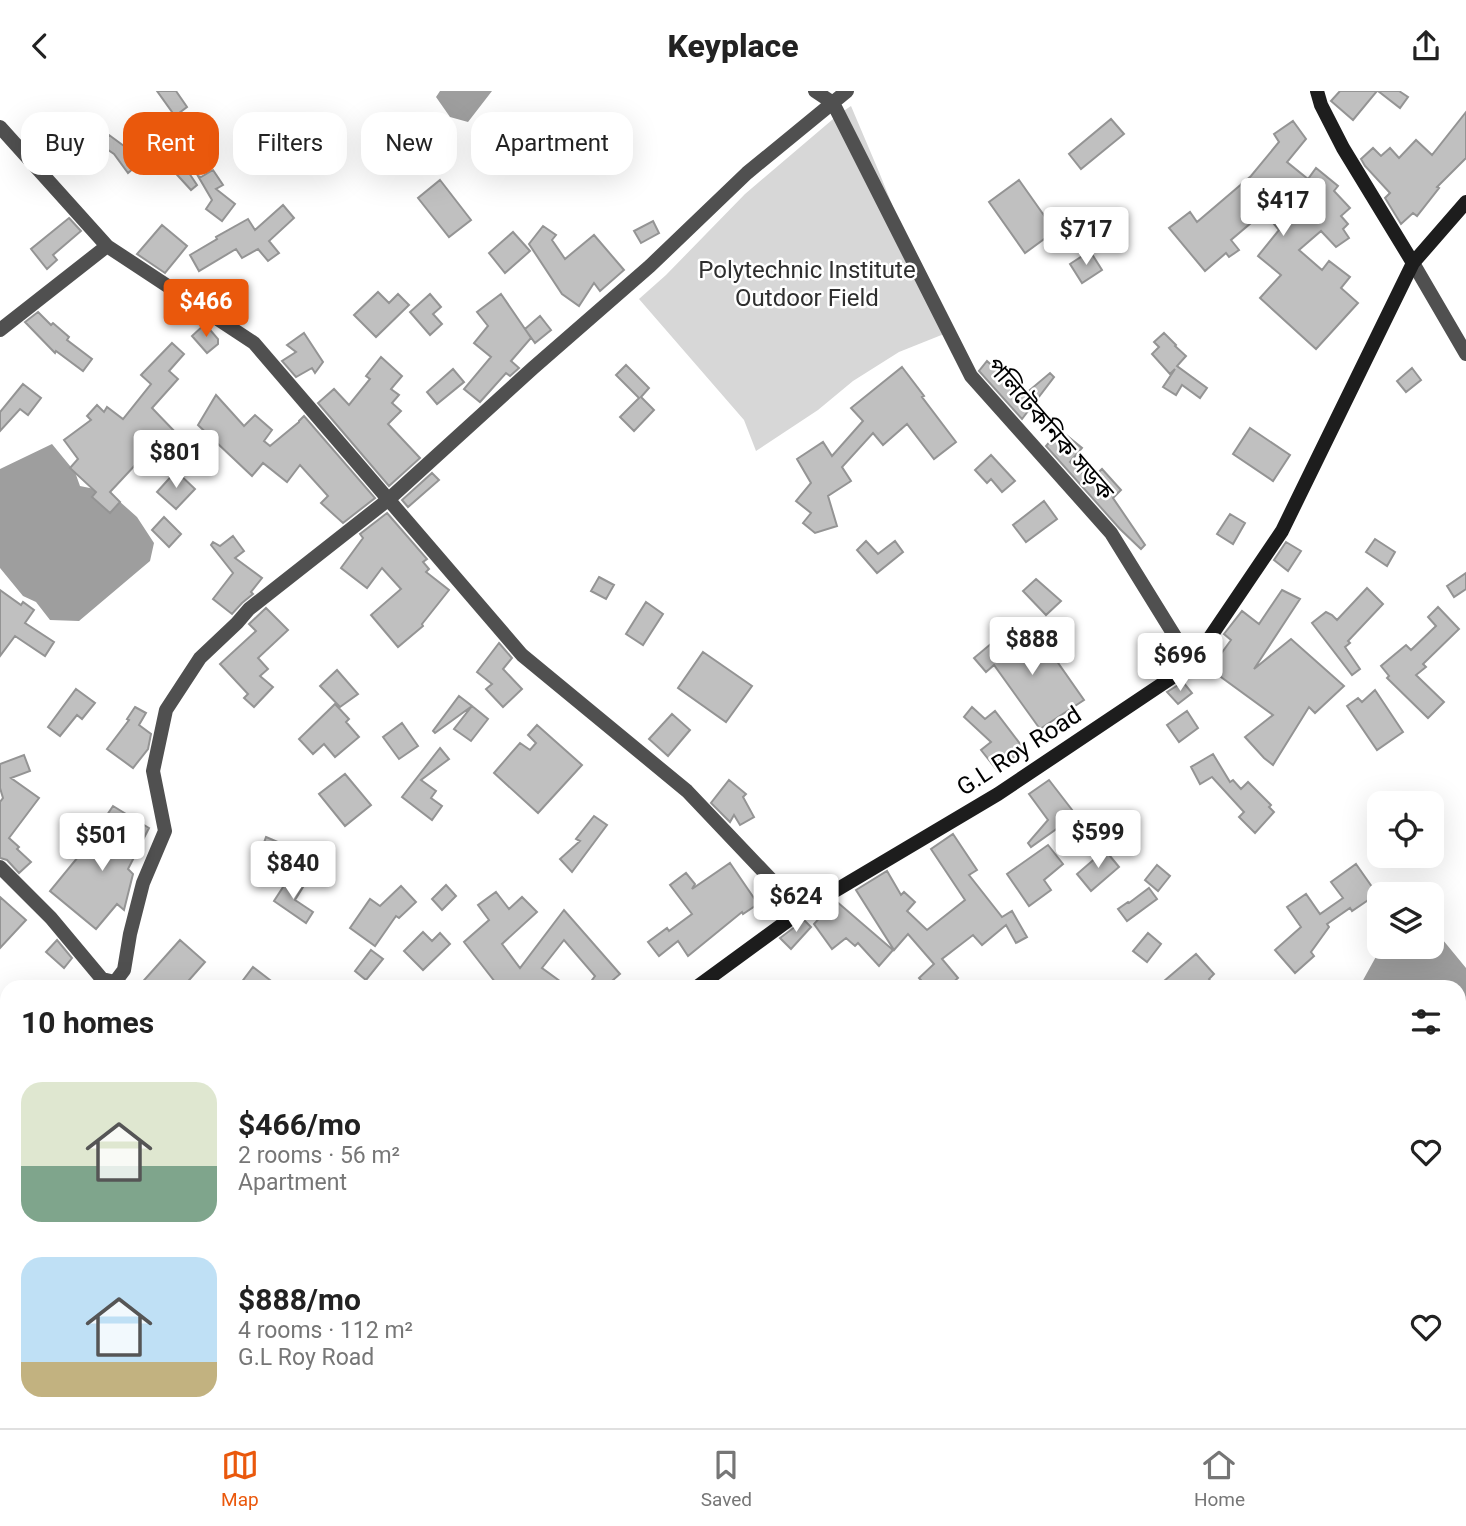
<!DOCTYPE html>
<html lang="en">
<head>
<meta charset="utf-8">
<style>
	:root { --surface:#fff; --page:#f6f6f6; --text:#222; --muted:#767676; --line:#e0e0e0; --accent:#ea580c }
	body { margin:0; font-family:Roboto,"Noto Sans Bengali",sans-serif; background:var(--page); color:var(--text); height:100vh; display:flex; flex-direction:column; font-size:26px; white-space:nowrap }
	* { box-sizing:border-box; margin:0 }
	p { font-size:23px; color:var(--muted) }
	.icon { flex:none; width:38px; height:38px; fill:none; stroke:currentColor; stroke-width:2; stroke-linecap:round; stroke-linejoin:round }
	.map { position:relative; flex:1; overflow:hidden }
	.panel { position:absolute; left:0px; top:889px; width:1466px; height:448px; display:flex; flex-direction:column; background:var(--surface); border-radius:21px 21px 0 0; box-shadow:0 7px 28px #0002 }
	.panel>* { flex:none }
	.guide { position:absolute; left:21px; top:21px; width:700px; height:63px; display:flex; gap:14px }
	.buttons { position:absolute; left:1367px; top:700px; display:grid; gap:14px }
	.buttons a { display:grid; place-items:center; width:77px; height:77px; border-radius:14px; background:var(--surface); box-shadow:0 7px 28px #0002; font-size:35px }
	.price { position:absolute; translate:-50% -60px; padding:0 16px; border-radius:7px; background:#fff; color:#222; font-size:23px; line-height:46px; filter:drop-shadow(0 2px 4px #0008) }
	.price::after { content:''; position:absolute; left:50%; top:42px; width:21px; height:16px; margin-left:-10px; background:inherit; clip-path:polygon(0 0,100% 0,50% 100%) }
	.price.on { background:var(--accent); color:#fff }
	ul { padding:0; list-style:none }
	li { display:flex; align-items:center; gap:21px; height:175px; padding:0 21px }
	li span { display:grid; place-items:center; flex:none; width:196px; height:140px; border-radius:21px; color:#555 }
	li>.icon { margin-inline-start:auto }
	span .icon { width:84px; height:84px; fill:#fffc; stroke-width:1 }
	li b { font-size:30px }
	h2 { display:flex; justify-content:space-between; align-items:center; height:84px; padding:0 21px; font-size:30px }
	.tag { padding:0 24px; border-radius:21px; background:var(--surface); box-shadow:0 7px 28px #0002; font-size:24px; line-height:63px }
	.tag.on { background:var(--accent); color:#fff }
	header { display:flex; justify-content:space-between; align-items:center; height:91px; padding:0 21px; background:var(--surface); font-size:32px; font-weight:800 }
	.tab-bar { display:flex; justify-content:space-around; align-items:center; height:98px; border-top:2px solid var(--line); background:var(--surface); font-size:19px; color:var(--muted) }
	.tab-bar a { display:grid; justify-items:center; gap:4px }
	.tab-bar .on { color:var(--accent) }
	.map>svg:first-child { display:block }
</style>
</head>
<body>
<header><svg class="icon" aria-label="back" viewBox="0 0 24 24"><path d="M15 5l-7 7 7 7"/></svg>Keyplace<svg class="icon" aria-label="share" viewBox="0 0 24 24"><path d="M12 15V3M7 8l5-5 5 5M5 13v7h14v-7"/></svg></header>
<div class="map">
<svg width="1466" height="1337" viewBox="0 0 1466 1337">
	<rect width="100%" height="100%" fill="#fff"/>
	<path fill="#d7d7d7" d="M 851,15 L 879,81 L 944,243 L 899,261 L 853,290 L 818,319 L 756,360 L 744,329 L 639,208 L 666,184 L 745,103 L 839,23 Z"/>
	<path fill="#9e9e9e" d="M 440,0 L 492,0 L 468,31 L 450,26 L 436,6 Z
		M 52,353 L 75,381 L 80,395 L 109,401 L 137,426 L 154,452 L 150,470 L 79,530 L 50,529 L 36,511 L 23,505 L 0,477 L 0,378 Z
		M 1432,843 L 1438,843 L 1466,877 L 1466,967 L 1460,971 L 1460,896 L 1365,896 L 1362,891 L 1378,862 L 1388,856 L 1432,856 Z"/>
	<path fill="#c0c0c0" stroke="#949494" stroke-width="2" d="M 157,0 L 176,0 L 187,16 L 175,25 Z
		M 1340,0 L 1377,0 L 1353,29 L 1331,10 Z
		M 1378,0 L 1399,0 L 1408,6 L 1400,17 Z
		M 1466,21 L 1466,67 L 1437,96 L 1439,97 L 1417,125 L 1413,122 L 1401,133 L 1385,107 L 1390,102 L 1365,75 L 1361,68 L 1373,57 L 1381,65 L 1390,57 L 1399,67 L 1416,49 L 1432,64 Z
		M 183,24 L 194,38 L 171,55 L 197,94 L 191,99 L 148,52 Z
		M 1111,28 L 1124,43 L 1081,78 L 1069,63 Z
		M 1293,30 L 1306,48 L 1287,71 L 1308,88 L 1316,77 L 1338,95 L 1334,100 L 1350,117 L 1341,125 L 1348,133 L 1343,138 L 1349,147 L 1336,156 L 1321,140 L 1299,159 L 1322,179 L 1329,170 L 1350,186 L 1341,197 L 1358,212 L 1316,258 L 1260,207 L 1281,184 L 1258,165 L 1279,139 L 1264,121 L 1231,149 L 1239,159 L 1229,166 L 1226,162 L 1205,180 L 1169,137 L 1190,121 L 1197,131 L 1251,85 L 1279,51 L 1274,43 Z
		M 245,32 L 264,44 L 256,56 L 236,44 Z
		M 109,44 L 143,69 L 128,82 L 114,63 L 101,54 Z
		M 548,48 L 560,68 L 550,74 L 538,55 Z
		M 213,79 L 223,94 L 216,98 L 235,113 L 222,130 L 206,118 L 212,109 L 198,85 L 201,86 Z
		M 440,89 L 471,129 L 449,146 L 418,107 Z
		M 1019,89 L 1055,140 L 1025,162 L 989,111 Z
		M 283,114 L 294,127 L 269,150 L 279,162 L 268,170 L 258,158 L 242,167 L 236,158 L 199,180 L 190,164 L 217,148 L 216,146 L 248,128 L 255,139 Z
		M 69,127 L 81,140 L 53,164 L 57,169 L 47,178 L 31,158 Z
		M 653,130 L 659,142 L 641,152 L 634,140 Z
		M 162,134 L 187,155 L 165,182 L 137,163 Z
		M 543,135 L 556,144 L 552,149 L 565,168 L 594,144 L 624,179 L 600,200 L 594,192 L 579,215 L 562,203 L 529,153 Z
		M 513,141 L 530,160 L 505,182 L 489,162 Z
		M 1090,160 L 1102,179 L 1082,192 L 1070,173 Z
		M 378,201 L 389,212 L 398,203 L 409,214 L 376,246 L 354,224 Z
		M 430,203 L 441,216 L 433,223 L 442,233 L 430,244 L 410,221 Z
		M 501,203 L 525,238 L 540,225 L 551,239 L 535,252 L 525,238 L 531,247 L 511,270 L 519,277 L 510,285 L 506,282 L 480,311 L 464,298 L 491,266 L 474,252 L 488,235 L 477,221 Z
		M 38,221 L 51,234 L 53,232 L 69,246 L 67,249 L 92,268 L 83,280 L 56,260 L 55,262 L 25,231 Z
		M 205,233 L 218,248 L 218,253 L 207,262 L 192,245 Z
		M 304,242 L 323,271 L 315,282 L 312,277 L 296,286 L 282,270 L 296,261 L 287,254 Z
		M 1164,242 L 1176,254 L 1175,255 L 1186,265 L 1177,275 L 1207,297 L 1200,307 L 1182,294 L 1176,304 L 1163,296 L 1175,278 L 1170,283 L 1152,263 L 1159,256 L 1154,251 Z
		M 172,252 L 184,263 L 169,280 L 178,288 L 152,317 L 177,343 L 162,356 L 159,352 L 140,373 L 138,371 L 110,401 L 120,411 L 110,422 L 92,406 L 96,401 L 70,377 L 78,368 L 64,349 L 91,329 L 87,325 L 97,314 L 104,321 L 107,316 L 123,328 L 151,293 L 141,284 Z
		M 381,266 L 402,285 L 391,298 L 399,304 L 392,312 L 401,320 L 388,333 L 420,367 L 389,395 L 318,312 L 334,298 L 349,314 L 370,288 L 366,285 Z
		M 987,270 L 1024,304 L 1050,282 L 1054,286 L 1022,328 L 979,280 Z
		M 626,274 L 649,297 L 641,306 L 654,319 L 634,340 L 620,326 L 639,307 L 616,284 Z
		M 902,276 L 924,305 L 922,306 L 956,351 L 934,368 L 907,333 L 883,354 L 873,342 L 842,376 L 851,390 L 828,405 L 837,435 L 815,442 L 803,432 L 811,422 L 796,410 L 811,392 L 797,368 L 823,351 L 832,365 L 863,330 L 851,317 Z
		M 1412,277 L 1421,289 L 1406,301 L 1397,290 Z
		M 453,278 L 464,291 L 437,313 L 427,301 Z
		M 23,293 L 41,307 L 28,324 L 20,318 L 0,340 L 0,321 Z
		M 216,304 L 244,335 L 255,324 L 272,339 L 264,350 L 270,355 L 299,331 L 299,330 L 304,325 L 375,407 L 343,432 L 321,412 L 328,405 L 300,374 L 287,391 L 263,372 L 252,385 L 198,334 Z
		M 1250,337 L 1290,364 L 1273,390 L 1233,363 Z
		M 1060,339 L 1082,357 L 1070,371 L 1090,389 L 1102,378 L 1121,399 L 1113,407 L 1145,454 L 1141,458 L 1120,438 L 1046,355 Z
		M 991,364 L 1015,390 L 1002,401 L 991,388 L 987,392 L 975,379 Z
		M 176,380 L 195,398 L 176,418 L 157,401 Z
		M 432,382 L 439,389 L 408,416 L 402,409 Z
		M 1044,410 L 1057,428 L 1026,451 L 1013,434 Z
		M 387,422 L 427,468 L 423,471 L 429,478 L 426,481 L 449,499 L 422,533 L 423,535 L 398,556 L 371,524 L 401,498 L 382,477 L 367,497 L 341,477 L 363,447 L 360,443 Z
		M 1230,423 L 1245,432 L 1233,453 L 1217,443 Z
		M 164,426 L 181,443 L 169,456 L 152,439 Z
		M 233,445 L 244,460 L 235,467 L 262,487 L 251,501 L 253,503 L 242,512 L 232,523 L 213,508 L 233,482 L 211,454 L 213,451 L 220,455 Z
		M 1375,448 L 1395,461 L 1387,475 L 1366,461 Z
		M 866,450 L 878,463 L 895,450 L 903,461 L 877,482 L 857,459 Z
		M 1286,451 L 1301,460 L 1288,480 L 1274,469 Z
		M 1466,482 L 1466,498 L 1454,506 L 1447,495 Z
		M 599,486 L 614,494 L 606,508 L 591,500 Z
		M 1036,488 L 1061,510 L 1046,524 L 1023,500 Z
		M 1367,497 L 1383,513 L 1348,550 L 1350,552 L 1345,556 L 1360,578 L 1352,584 L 1312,532 L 1326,521 L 1332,524 L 1337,529 Z
		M 0,499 L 21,514 L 23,511 L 34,519 L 25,532 L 54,551 L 45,565 L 15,545 L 0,565 Z
		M 1282,499 L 1300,508 L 1254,578 L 1291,548 L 1344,595 L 1315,622 L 1309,616 L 1273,674 L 1264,667 L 1245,646 L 1273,624 L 1210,578 L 1231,549 L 1224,543 L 1242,520 L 1259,533 Z
		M 646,511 L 663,523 L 643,554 L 626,543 Z
		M 1438,516 L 1459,538 L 1423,573 L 1426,576 L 1416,584 L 1444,611 L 1428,627 L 1387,587 L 1389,585 L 1381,575 L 1406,554 L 1411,559 L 1436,535 L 1428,526 Z
		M 266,517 L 288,539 L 258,567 L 268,578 L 260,585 L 273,596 L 254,616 L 244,607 L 248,603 L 220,573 L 256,540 L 249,533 Z
		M 1010,537 L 1028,559 L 1042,549 L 1084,609 L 1040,638 L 994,574 L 986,581 L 974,567 Z
		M 499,552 L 512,567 L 503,578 L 522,598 L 503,616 L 486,598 L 492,593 L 477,581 Z
		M 703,561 L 752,595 L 726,631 L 678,597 Z
		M 337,579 L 358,603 L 340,616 L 320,595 Z
		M 1183,591 L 1192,602 L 1178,613 L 1167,601 Z
		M 76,598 L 95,612 L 82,628 L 77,624 L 60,645 L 48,636 Z
		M 1375,599 L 1403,641 L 1377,659 L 1347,615 L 1358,607 L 1362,611 Z
		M 459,605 L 472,615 L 435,642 L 433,640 Z
		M 335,613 L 349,628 L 346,631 L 359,646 L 335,666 L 324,653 L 313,663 L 299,648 Z
		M 472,615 L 488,628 L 471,650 L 454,638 Z
		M 135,616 L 146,622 L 139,634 L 151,643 L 148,658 L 133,677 L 107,658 L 129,629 L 127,628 Z
		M 972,616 L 985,628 L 995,620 L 1024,658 L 997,679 L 981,659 L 991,651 L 964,626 Z
		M 1187,620 L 1198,637 L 1179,651 L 1167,634 Z
		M 672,623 L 690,639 L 668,665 L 649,648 Z
		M 402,632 L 418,655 L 399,668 L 383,646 Z
		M 537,634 L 582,674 L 538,722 L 494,682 L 520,652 L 530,659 L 536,652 L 528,644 Z
		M 440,657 L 449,668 L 421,689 L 436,700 L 431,707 L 442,715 L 432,729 L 402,706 Z
		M 1213,663 L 1230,691 L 1233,689 L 1241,698 L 1248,691 L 1271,714 L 1269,716 L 1274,721 L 1255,742 L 1239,726 L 1244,721 L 1212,686 L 1200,693 L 1191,676 Z
		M 24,664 L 30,680 L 11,687 L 39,707 L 9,747 L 19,756 L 17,758 L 31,771 L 19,782 L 7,769 L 0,767 L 0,711 L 3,707 L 0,697 L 0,673 Z
		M 345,683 L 371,714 L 345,735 L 319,703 Z
		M 729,689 L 746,703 L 743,706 L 754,726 L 740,734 L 734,724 L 730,731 L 711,712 Z
		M 1049,689 L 1076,724 L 1031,756 L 1028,752 L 1048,729 L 1029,703 Z
		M 113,715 L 149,737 L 128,778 L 133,783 L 124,819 L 117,813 L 96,838 L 50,800 L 92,749 L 111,765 L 124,740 L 105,727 Z
		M 594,725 L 607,734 L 572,781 L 560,768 L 580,750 L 576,748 Z
		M 953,743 L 977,779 L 969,784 L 1002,826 L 1012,820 L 1027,846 L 1016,852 L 1006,834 L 982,854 L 973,844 L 942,868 L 958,887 L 948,896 L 927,896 L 919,887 L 934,873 L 908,843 L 894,859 L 856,799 L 887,780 L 901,804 L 904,801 L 915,811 L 907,820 L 927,839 L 965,809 L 931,758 Z
		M 266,746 L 278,751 L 276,757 L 288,761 L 280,784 L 256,774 Z
		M 1048,754 L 1063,773 L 1044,789 L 1051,799 L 1029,815 L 1007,783 Z
		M 1105,759 L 1119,776 L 1091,800 L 1077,783 Z
		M 730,772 L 758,813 L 743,823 L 742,821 L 688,865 L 678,850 L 659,865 L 648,851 L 667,837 L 669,840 L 692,823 L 670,794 L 686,782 L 695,793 L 692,798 Z
		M 1356,773 L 1377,803 L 1352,820 L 1350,817 L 1327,833 L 1329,836 L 1311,861 L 1314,865 L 1295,882 L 1275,859 L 1301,836 L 1287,816 L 1306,803 L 1320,823 L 1343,807 L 1331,791 Z
		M 1157,774 L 1170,785 L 1158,800 L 1145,789 Z
		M 289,787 L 303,796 L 295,809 L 313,821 L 306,832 L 274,810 Z
		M 446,794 L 456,805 L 442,819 L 432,808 Z
		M 401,795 L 416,811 L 399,827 L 396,825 L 375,855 L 350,837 L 370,808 L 380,815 Z
		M 1149,797 L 1157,808 L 1127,830 L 1118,818 L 1128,811 L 1129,812 Z
		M 496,801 L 509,818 L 522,806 L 537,821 L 502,853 L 520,877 L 564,819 L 620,883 L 605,896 L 587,896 L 595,885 L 564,849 L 542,877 L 568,896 L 499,896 L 464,851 L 489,829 L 478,814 Z
		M 0,806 L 26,829 L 0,857 Z
		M 836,810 L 893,859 L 879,875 L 858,852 L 855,855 L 846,847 L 832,858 L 814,833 L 831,814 Z
		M 804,829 L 811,836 L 791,858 L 780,847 Z
		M 423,841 L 432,850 L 440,842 L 450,853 L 423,879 L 404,860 Z
		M 1148,842 L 1161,853 L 1147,871 L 1133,860 Z
		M 57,849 L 72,867 L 64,877 L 46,861 Z
		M 180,849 L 205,871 L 183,896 L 138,896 Z
		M 371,859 L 383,868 L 366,889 L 355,880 Z
		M 1196,863 L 1214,883 L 1209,888 L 1215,896 L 1157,896 Z
		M 253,876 L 279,896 L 238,896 Z"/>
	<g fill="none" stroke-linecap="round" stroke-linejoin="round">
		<g stroke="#dbdbdb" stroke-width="23">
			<path id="highway" d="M 234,1330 L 255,1337
				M 0,1334 L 76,1333 L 119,1330"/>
		</g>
		<path stroke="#505050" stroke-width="14" d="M 815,0 L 833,12 L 971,285 L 1111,442 L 1192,573
			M 0,36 L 107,155 L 254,252 L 522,564 L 687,700 L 801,820
			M 1413,172 L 1466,263
			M 0,239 L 107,155
			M 0,776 L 51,827 L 102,888 L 115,891 L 124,879 L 130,843 L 143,792 L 165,740 L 153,680 L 166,619 L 200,567 L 237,532 L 249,518 L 389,408 L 533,277 L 650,175 L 747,82 L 847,0
			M 0,1177 L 7,1184
			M 1460,1266 L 1466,1272
			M 1361,1337 L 1365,1330"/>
		<path stroke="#1d1d1d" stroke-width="14" d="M 1317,0 L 1321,14 L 1343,57 L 1413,172
			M 697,896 L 801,820 L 998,703 L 1192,573 L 1282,440 L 1413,172 L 1466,111
			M 1460,1035 L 1466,1031
			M 885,1337 L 900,1330"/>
		<use href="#highway" stroke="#000" stroke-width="21"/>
	</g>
	<g text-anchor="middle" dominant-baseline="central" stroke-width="5" stroke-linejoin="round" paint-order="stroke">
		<g font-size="24" fill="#2e2e2e" stroke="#fff">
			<text x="807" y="179">Polytechnic Institute<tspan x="807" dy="28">Outdoor Field</tspan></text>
		</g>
		<g font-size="24" fill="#000" stroke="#fff">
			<text transform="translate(1050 338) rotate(49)">পলিটেকনিক সড়ক</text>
			<text transform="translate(1019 660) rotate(-33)">G.L Roy Road</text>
		</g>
	</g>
</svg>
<div class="buttons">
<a><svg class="icon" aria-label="locate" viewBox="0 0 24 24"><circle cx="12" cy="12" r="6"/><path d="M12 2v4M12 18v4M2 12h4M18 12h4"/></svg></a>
<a><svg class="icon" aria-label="layers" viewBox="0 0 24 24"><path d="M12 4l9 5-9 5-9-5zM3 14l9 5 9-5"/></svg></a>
</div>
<b class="price" style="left:1283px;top:147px">$417</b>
<b class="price" style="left:1086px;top:176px">$717</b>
<b class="price on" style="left:206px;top:248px">$466</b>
<b class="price" style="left:176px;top:399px">$801</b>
<b class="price" style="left:1032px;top:586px">$888</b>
<b class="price" style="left:1180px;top:602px">$696</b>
<b class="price" style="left:1098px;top:779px">$599</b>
<b class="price" style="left:102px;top:782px">$501</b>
<b class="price" style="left:293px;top:810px">$840</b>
<b class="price" style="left:796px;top:843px">$624</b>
<div class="guide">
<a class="tag">Buy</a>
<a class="tag on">Rent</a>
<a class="tag">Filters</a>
<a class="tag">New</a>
<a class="tag">Apartment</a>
</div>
<section class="panel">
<h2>10 homes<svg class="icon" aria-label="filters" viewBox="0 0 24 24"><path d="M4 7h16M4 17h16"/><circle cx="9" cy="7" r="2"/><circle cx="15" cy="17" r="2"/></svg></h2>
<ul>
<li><span style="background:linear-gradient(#dfe7d0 60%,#7fa58c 0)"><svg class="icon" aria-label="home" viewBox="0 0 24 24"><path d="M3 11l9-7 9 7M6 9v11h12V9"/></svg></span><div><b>$466/mo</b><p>2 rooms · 56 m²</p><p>Apartment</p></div><svg class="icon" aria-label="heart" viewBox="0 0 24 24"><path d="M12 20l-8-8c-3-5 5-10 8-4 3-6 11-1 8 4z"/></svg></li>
<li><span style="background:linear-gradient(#bfe0f5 75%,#c2b280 0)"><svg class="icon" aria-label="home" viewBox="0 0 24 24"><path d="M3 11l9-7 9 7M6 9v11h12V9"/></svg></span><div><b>$888/mo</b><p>4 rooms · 112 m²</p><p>G.L Roy Road</p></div><svg class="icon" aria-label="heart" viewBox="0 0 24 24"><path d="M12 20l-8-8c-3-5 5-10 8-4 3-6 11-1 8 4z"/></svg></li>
</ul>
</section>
</div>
<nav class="tab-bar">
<a class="on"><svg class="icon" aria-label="map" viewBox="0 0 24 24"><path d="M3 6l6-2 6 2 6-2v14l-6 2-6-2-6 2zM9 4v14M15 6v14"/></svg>Map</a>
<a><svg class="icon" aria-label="saved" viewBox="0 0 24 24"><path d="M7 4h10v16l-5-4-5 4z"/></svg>Saved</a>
<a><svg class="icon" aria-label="home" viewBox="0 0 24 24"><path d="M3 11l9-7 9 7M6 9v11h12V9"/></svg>Home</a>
</nav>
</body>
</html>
